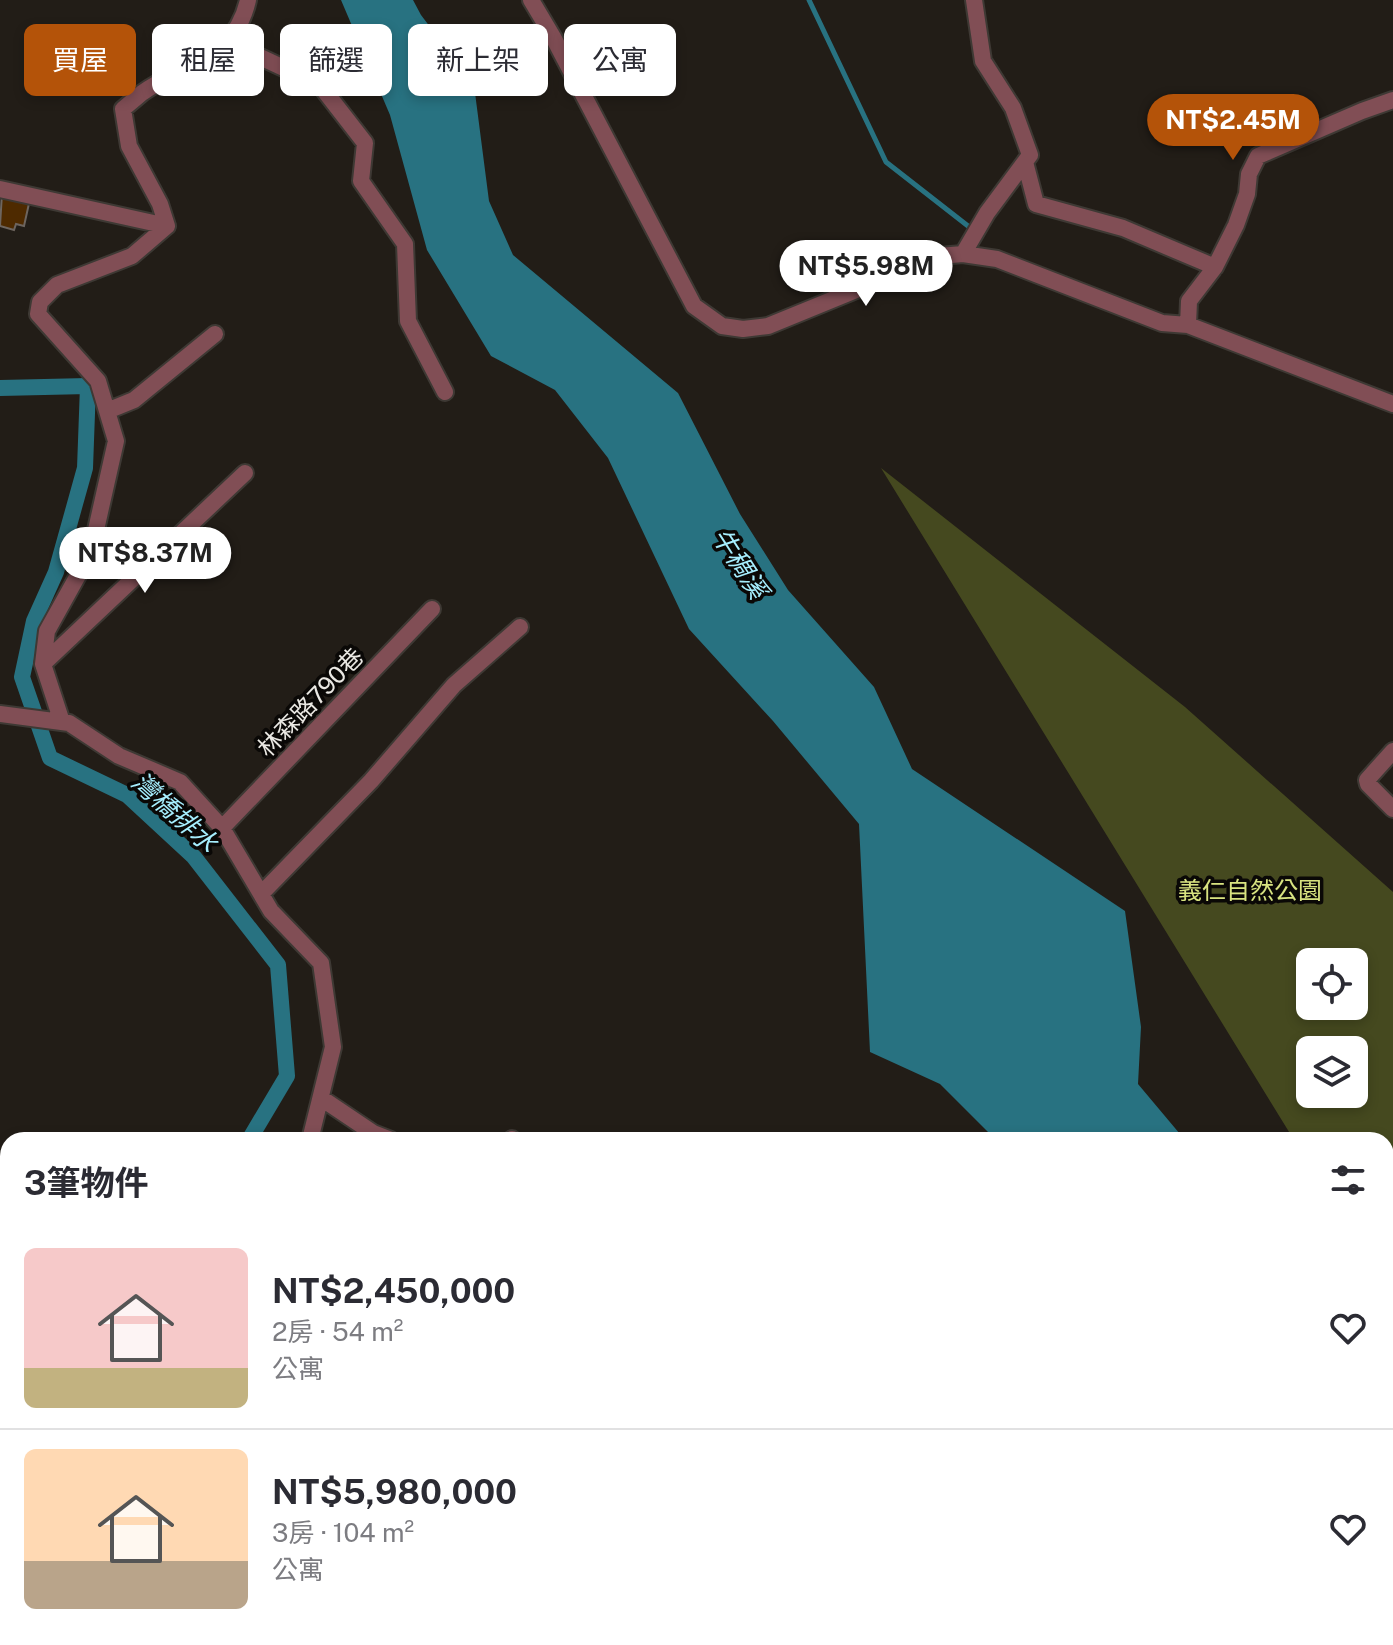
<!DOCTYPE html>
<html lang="zh-TW">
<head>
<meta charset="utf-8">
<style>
	:root { --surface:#fff; --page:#f7f7f7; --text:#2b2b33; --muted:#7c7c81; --line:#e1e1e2; --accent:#b45309 }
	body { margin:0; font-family:"Public Sans","Noto Sans TC",sans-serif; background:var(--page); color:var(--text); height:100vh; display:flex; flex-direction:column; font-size:30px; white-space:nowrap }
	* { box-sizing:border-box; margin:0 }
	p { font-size:26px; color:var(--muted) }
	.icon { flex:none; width:44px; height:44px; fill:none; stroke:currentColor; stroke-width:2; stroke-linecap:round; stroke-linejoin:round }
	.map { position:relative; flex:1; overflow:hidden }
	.drawer { position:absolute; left:0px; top:1132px; width:1394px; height:514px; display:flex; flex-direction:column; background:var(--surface); border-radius:24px 24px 0 0; box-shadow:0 4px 12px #0003 }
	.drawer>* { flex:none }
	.banner { position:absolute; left:24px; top:24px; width:800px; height:72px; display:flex; gap:16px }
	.controls { position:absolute; left:1296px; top:948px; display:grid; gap:16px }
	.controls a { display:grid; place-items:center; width:72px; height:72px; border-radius:12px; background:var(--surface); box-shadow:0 4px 12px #0003; font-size:40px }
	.price { position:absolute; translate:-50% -68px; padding:0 18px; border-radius:28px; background:#fff; color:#222; font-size:26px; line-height:52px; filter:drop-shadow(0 2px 4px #0008) }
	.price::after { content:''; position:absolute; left:50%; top:48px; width:24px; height:18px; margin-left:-12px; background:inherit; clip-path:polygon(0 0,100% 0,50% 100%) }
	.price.current { background:var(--accent); color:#fff }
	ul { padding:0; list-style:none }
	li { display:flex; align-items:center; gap:24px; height:200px; padding:0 24px }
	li+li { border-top:2px solid var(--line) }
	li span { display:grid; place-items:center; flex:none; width:224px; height:160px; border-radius:12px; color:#555 }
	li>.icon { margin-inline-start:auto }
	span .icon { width:96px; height:96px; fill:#fffc; stroke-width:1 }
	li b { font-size:34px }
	h2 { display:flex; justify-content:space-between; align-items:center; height:96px; padding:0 24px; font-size:34px }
	.chip { padding:0 28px; border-radius:12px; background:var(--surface); box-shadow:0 4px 12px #0003; font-size:28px; line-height:72px }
	.chip.current { background:var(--accent); color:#fff }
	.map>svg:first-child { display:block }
</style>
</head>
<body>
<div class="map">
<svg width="1393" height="1645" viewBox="0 0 1393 1645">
	<rect width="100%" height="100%" fill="#221d17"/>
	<path fill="#45491f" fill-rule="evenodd" d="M 881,468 L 1185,707 L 1393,892 L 1393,1293 L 1386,1287 L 1386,1140 L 1294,1140 ZM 1310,962 L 1354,962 L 1354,1006 L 1310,1006 ZM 1310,1050 L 1354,1050 L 1354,1094 L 1310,1094 Z"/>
	<path fill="#287281" d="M 341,0 L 413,0 L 421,15 L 474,85 L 489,201 L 513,255 L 678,393 L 740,514 L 788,590 L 874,687 L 912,769 L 1125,911 L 1141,1027 L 1138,1084 L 1185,1140 L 996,1140 L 940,1084 L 870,1052 L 859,824 L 773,721 L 689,629 L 608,458 L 555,390 L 491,356 L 427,250 L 390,115 Z
		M 1386,1343 L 1393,1351 L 1393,1545 L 1386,1537 Z"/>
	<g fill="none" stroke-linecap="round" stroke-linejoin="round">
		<path stroke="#287281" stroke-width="5" d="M 809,0 L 886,162 L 968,226"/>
		<path stroke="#287281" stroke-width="16" d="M 0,388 L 88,386 L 85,468 L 56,572 L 34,621 L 22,677 L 50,758 L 127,795 L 194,857 L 278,965 L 287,1076 L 249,1140
			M 0,1414 L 8,1407"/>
	</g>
	<path fill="#4e2a00" stroke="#6d655f" stroke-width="2" d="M 2,193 L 30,199 L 24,226 L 16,224 L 14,230 L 0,226 Z"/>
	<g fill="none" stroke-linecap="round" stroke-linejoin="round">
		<g stroke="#3e3934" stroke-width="20">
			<path id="minor" d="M 531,0 L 553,37 L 694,306 L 722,326 L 743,329 L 768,326 L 939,256 L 963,254 L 997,259 L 1162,323 L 1188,325 L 1393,404
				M 228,42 L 320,85 L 365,143 L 361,181 L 405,244 L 408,321 L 445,392
				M 1025,162 L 1036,204 L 1123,228 L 1215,267
				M 0,189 L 167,226
				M 167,226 L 132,256 L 57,285 L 40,302 L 38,314 L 98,381 L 107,411 L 134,400 L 215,334
				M 167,226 L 160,204 L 129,146 L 123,109 C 129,104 136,98 142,93 C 185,62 235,59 248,0
				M 963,254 L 987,213 L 1030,155 L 1013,108 L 983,61 L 974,0
				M 1188,325 L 1189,301 L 1215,267 L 1236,225 L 1247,194 L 1249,174 L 1258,156 L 1362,111 L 1393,100
				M 43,664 L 47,631 L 91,552 L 116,441 L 107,411
				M 0,714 L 69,723 L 119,756 L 180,782 L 222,828 L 432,609
				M 62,722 L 43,664 L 245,473
				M 1393,751 L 1367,780 L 1368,784 L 1393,809
				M 222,828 L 271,911 L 321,963 L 333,1047 L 310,1140
				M 261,894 L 371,781 L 454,685 L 520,627
				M 321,1098 L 373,1133 L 391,1140
				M 512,1140 L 512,1139
				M 0,1345 L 8,1345
				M 0,1440 L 8,1433
				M 0,1544 L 8,1545
				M 226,1638 L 240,1645
				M 866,1638 L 873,1645
				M 1335,1638 L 1342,1645
				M 125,1645 L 129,1638
				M 422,1645 L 423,1638"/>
		</g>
		<g stroke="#3e3934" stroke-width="24">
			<path id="major" d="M 12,1638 L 27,1645"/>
		</g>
		<use href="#minor" stroke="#814e55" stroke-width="16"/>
		<use href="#major" stroke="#e57c8b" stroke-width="20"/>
	</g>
	<g text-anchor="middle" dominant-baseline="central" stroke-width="7" stroke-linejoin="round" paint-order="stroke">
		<g font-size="24" fill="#eae8e3" stroke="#0a0806">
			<text transform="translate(310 702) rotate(-46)">林森路790巷</text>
		</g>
		<g font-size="24" fill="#d8e380" stroke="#0a0806">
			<text x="1250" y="890">義仁自然公園</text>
		</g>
		<g font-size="26" font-style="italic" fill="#a6eefe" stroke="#0a0806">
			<text transform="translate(740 563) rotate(57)">牛稠溪</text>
			<text transform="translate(175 812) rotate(42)">灣橋排水</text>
		</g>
	</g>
</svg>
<div class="controls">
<a><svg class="icon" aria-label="locate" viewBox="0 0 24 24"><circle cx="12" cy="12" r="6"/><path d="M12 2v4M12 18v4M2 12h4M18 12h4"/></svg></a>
<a><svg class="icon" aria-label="layers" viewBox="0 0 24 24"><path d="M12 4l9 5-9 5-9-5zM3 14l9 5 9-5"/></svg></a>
</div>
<b class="price current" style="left:1233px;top:162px">NT$2.45M</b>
<b class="price" style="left:866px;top:308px">NT$5.98M</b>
<b class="price" style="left:145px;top:595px">NT$8.37M</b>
<div class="banner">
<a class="chip current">買屋</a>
<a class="chip">租屋</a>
<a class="chip">篩選</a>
<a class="chip">新上架</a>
<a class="chip">公寓</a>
</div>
<section class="drawer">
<h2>3筆物件<svg class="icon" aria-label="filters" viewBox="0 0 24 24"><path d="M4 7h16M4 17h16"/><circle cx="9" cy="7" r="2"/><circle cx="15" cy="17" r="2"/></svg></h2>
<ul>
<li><span style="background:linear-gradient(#f6c9c9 75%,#c2b280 0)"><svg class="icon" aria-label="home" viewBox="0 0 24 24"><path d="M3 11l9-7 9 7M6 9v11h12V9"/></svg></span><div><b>NT$2,450,000</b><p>2房 · 54 m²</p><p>公寓</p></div><svg class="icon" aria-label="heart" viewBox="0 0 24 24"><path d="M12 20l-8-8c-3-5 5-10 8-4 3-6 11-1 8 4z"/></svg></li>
<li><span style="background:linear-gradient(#ffd9b3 70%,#b9a48a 0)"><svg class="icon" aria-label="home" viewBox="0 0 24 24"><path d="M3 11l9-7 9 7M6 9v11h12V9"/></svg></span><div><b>NT$5,980,000</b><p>3房 · 104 m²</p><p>公寓</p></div><svg class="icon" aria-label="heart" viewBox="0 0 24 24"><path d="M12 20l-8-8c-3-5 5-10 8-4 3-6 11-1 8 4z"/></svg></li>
</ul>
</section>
</div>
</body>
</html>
